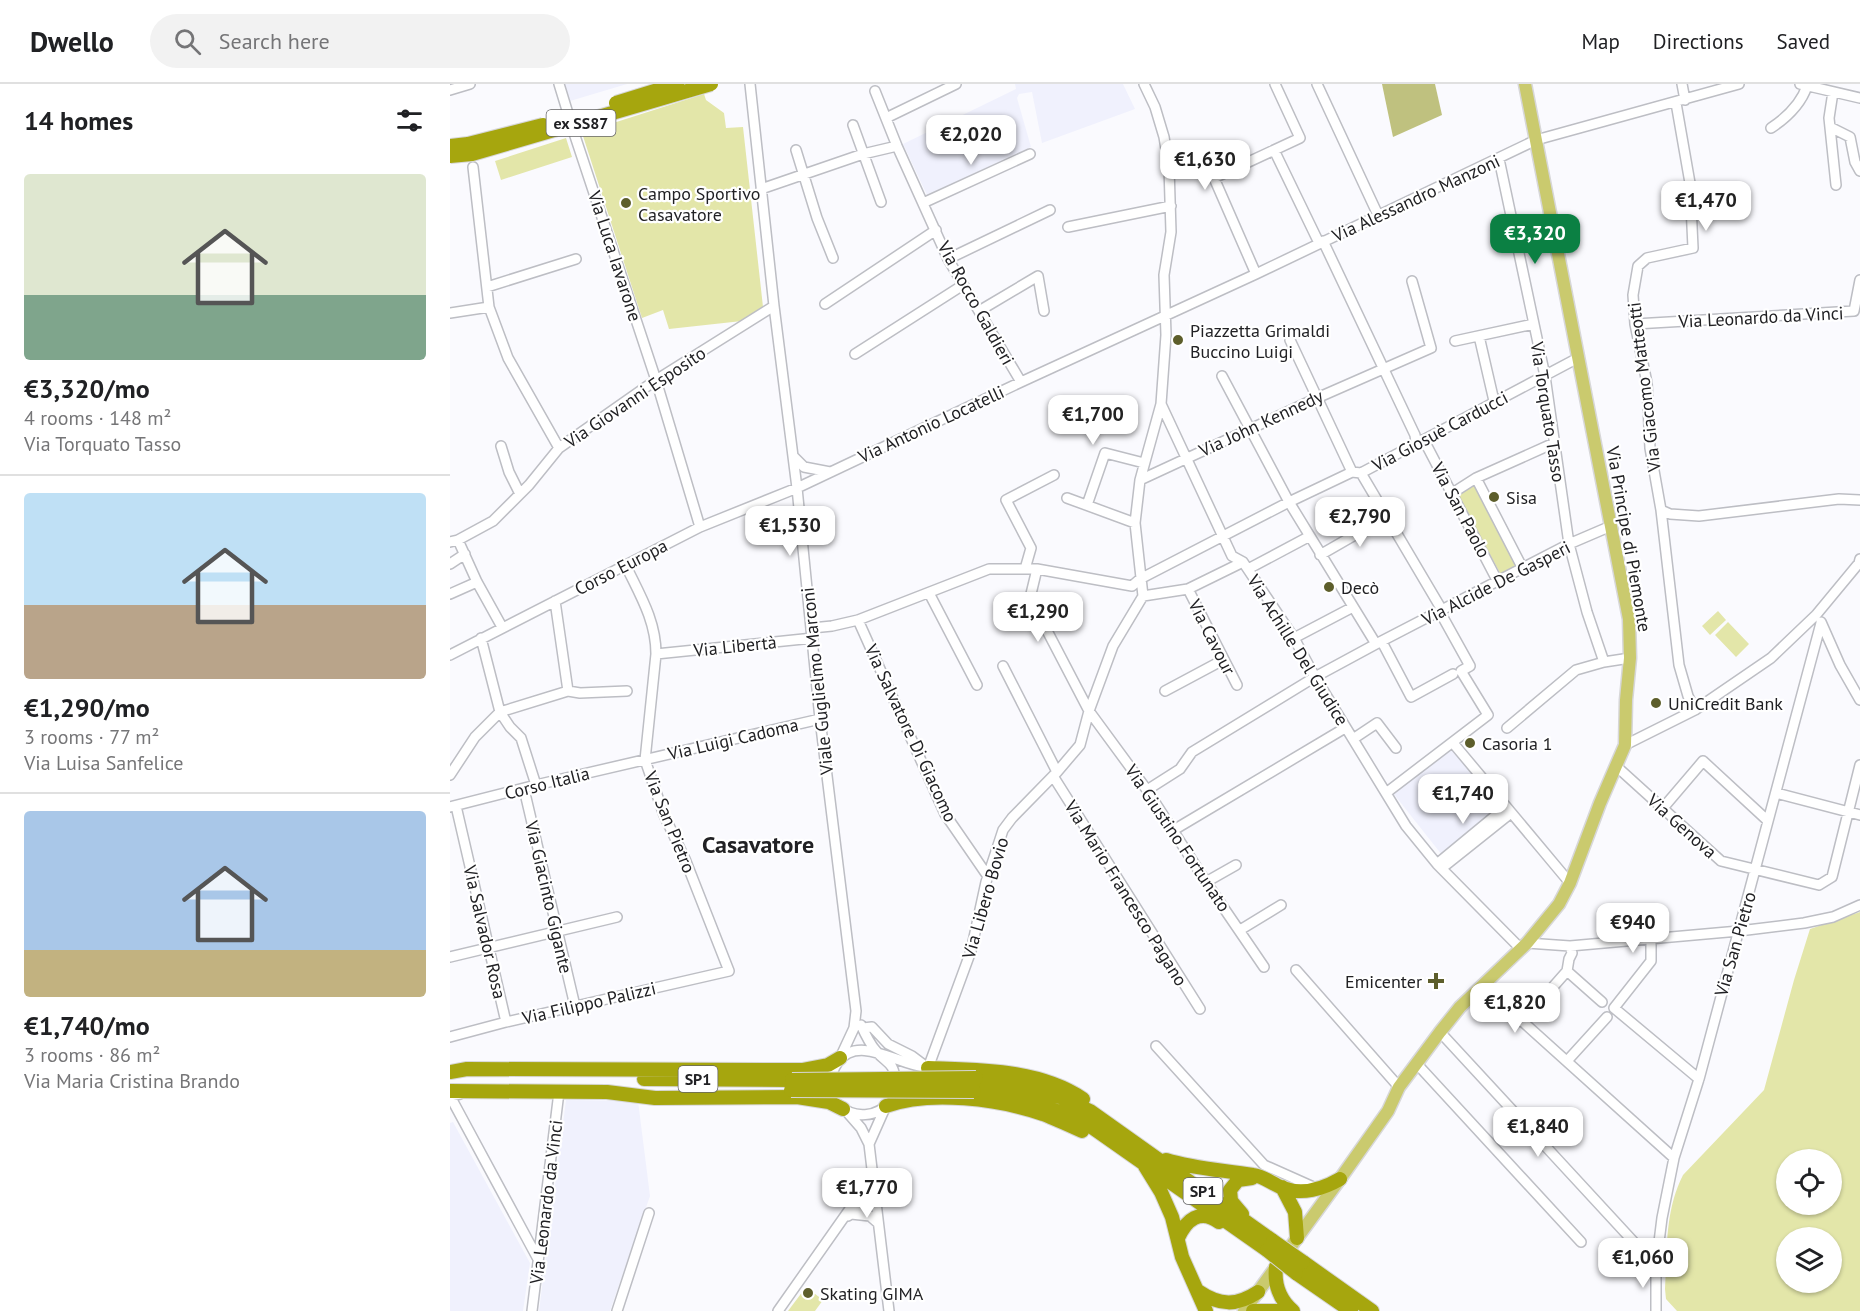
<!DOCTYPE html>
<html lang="en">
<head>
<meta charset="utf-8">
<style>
	:root { --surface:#fff; --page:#f2f2f2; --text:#202124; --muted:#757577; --line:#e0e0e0; --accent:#0b8043 }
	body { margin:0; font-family:"PT Sans",sans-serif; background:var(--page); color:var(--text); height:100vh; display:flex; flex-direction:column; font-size:22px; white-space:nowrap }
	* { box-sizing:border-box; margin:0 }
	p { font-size:20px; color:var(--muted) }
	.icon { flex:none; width:33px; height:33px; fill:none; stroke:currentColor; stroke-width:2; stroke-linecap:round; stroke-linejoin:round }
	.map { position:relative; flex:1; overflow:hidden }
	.side { display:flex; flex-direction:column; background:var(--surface); width:450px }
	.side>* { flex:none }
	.controls { position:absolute; left:1326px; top:1065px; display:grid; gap:12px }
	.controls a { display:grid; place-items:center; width:66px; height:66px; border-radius:50%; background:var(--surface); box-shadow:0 2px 4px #0004; font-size:30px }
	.price { position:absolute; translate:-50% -51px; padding:0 14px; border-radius:12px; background:#fff; color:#222; font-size:20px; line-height:39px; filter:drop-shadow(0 2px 3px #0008) }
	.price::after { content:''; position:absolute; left:50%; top:36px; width:18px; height:14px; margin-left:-9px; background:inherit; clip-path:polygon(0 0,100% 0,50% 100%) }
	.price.current { background:var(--accent); color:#fff }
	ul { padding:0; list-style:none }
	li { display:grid; align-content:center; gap:12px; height:318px; padding:0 24px }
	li+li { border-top:2px solid var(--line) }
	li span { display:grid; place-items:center; height:186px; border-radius:6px; color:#555 }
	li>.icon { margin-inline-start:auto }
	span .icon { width:108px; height:108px; fill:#fffc; stroke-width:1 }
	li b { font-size:26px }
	h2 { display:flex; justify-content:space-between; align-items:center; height:72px; padding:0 24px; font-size:26px }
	header { display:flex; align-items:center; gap:36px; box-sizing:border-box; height:84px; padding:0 30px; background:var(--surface); border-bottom:2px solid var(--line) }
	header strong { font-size:28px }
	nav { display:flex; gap:33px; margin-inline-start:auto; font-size:21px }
	.search { width:420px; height:54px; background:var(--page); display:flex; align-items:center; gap:15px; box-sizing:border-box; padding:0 21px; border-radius:33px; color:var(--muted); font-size:22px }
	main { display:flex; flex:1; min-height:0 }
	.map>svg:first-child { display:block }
</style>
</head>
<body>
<header>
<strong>Dwello</strong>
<div class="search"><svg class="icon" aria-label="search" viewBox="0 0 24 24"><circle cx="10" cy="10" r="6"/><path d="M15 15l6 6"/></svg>Search here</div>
<nav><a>Map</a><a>Directions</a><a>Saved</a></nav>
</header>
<main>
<section class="side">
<h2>14 homes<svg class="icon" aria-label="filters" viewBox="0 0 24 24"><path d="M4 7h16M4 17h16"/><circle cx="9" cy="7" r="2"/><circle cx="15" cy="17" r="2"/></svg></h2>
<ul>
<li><span style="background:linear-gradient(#dfe7d0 65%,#7fa58c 0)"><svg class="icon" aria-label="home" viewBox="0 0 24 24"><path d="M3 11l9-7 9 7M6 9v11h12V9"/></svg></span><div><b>€3,320/mo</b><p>4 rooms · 148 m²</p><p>Via Torquato Tasso</p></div></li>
<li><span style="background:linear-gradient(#bfe0f5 60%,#b9a48a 0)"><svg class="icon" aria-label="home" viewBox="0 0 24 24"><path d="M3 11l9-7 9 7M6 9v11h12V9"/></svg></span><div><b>€1,290/mo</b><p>3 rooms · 77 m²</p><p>Via Luisa Sanfelice</p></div></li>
<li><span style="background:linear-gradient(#a9c7e8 75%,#c2b280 0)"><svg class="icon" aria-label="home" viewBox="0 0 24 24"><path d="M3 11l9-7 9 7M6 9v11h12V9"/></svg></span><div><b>€1,740/mo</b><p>3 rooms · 86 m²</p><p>Via Maria Cristina Brando</p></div></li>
</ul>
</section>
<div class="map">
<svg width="1410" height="1227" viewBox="0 0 1410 1227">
	<rect width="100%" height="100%" fill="#fafafe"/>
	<path fill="#f0f1fd" d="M 115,0 L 177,0 L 120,17 Z
		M 565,0 L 673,0 L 685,25 L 592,59 L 582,8 L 569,10 L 567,14 L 581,63 L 477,111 L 453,60 L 566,5 Z
		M 1001,663 L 1051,724 L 992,771 L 943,709 Z
		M 116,1016 L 188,1017 L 200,1112 L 160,1227 L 89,1227 Z
		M 3,1038 L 80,1179 L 73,1227 L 0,1227 L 0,1039 Z"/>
	<path fill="#e3e6a9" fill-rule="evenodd" d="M 254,10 L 256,16 L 274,29 L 276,44 L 293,43 L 313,223 L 292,237 L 219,245 L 213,226 L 192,234 L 132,49 Z
		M 116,54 L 122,73 L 51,96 L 45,77 Z
		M 1025,399 L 1066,482 L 1051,491 L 1007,409 Z
		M 1268,527 L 1276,536 L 1260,551 L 1252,542 Z
		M 1278,538 L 1299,560 L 1286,573 L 1265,551 Z
		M 1410,828 L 1410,1227 L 1227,1227 L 1216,1215 L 1215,1205 C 1217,1166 1215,1126 1233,1091 L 1314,1006 L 1344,896 L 1360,845 ZM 1336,1076 L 1382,1076 L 1382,1120 L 1336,1120 ZM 1336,1154 L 1382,1154 L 1382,1198 L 1336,1198 Z
		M 356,1203 L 373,1216 L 365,1227 L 338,1227 Z"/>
	<path fill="#bfc17f" d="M 932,0 L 985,0 L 992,31 L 943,53 Z"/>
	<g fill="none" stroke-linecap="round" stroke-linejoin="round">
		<g stroke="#bdbec4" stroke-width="12">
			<path id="minor" d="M 109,0 L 124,49 L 206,296 L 250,443
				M 300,0 L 324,222 L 347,404 L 370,635 L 406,927 L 404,944 L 390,974
				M 867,0 L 928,131
				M 1232,0 L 1235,16
				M 1350,0 L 1410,14
				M 0,6 L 20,0
				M 425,7 L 447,62 L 498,175 L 571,298
				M 1383,8 L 1379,34 L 1386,101
				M 1226,19 L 1240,99 L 1243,164 L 1197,174 L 1188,182 L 1183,211 L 1185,240 L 1197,299 L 1200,364 L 1211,426 L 1229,581 L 1238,612 L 1245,626
				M 436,34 L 506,0
				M 403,41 L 431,118
				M 1380,43 L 1400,53 L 1405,78 L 1410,87
				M 1321,44 C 1336,34 1351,20 1357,2
				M 346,66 L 367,134 L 383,174
				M 824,66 L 869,159
				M 1049,75 L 1095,292 L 1119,460 L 1137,528 L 1154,578
				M 23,83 L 39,223 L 58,274 L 109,364
				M 311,105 L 413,70 L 447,62
				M 473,119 L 580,70
				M 618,143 L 721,122
				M 873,157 L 965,351 L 966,358
				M 498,175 L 600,126
				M 806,190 L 764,94 L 850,54 L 825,0
				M 37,203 L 126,175
				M 375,220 L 486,146
				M 529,227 L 588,192 L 594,227
				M 0,229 L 39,223
				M 1185,240 L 1404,227 L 1410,196
				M 1029,252 L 1044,317
				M 840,256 L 902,388
				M 1005,257 L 1084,240
				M 405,270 L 513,201
				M 772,292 L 839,418 L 926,560
				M 711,320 L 782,472 L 793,478 L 844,554 L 865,593 L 956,742 L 987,780 L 1071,865
				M 971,356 L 978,364 L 1048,498
				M 51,362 L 59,388 L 70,410
				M 343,372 L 354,383 L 380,388
				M 911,389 L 992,526
				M 1026,394 L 1073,485
				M 690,396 L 867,314 L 981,264 L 962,197
				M 1001,410 L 1026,394 L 1104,359
				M 617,414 L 685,439
				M 637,421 L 655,369 L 694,379
				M 1211,426 L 1220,430 L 1249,432 L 1389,415 L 1410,416
				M 8,456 L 27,498 L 52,543
				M 0,458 L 8,456 L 43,437 L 79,401 L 109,364 L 206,296 L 324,222
				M 870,471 L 936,433
				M 0,480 L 15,470
				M 575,485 L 581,464 L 556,416 L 604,391
				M 587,485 L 580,514 L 639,627 L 697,706 L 756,798 L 814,883
				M 798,485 L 860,452
				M 738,505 L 787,601
				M 479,509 L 527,601
				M 0,510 L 27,498
				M 693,512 L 738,505 L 793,478
				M 105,517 L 118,607
				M 408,536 L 495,730 L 537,791
				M 1371,538 L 1390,581 L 1410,616
				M 362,544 L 382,542 L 408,536 L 539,485 L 587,485 L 682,502 L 690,495 L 839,418 L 902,388 L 911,389 L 1126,275
				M 31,554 L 50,628 L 60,643 L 71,654 L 86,701
				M 844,554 L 903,523
				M 932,558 L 961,613 L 1003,590
				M 206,570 L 363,554
				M 0,571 L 250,443 L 347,404 L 571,298 L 806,190 L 1086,56 L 1289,0
				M 553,582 L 607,688
				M 715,607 L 773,576
				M 1057,644 L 1126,586 L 1154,578 L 1180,574
				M 903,655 L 927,639 L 946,664
				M 1003,659 L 1120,799
				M 1175,661 L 1245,626 L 1321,574 L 1366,531 L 1409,479 L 1410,475
				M 1166,682 L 1271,777 L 1369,801 L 1382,793 L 1410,681
				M 0,691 L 25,653 L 50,628 L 118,607 L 130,609 L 177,607
				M 603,692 L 750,925
				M 74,705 L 125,922
				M 697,706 L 730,685 L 742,668 L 865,593 L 926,560 L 1119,460 L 1161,442
				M 936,709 L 1038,631 L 1011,587 L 1020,582 L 990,528
				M 1326,709 L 1410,731
				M 6,722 L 56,938
				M 0,723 L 86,701 L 370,635
				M 1213,724 L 1253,677 L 1318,737
				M 722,747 L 895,644
				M 987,780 L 1056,723
				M 992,784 L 1061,729
				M 756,798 L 786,781
				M 790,846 L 831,821
				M 1201,854 L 1201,877 L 1164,924 L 1249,995
				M 1077,859 L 1120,862 L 1289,847 L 1354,839 L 1383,833 L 1410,821
				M 0,873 L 167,833
				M 846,886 L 949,1003
				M 1117,887 L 1152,918
				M 1032,901 L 1224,1074
				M 1072,938 L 1117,887 L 1119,875 L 1122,869 L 1120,862
				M 411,941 C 415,950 420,960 426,967 C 439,982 443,976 446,999
				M 413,944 L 422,943 L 438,960 L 462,972 L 478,984 L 521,867 L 536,798 L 553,746 L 562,734 L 607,688 L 630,661 L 639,627 L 663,562 L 693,512 L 685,439 L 690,396 L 711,320 L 716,251 L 714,191 L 721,148 L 719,83 L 714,53 L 705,23 L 694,0
				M 990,948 L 1206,1182
				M 0,953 L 56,938 L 279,887 L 235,775 L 214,731 L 195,676 L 206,570 C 206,537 190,511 176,482
				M 706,962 L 814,1081 L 868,1105
				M 1117,977 L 1157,933
				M 967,980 L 1131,1158
				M 380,1000 C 381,992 383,985 388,978 C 408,950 449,981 475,983
				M 10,1010 L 0,1012 L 88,1175
				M 389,1021 C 403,1035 428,1034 440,1017
				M 397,1028 L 411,1044 L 419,1060 L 439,1227
				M 419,1060 L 435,1024
				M 401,1130 L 420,1132 L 428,1139
				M 398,1132 L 426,1114
				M 82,1227 L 109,1008
				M 167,1227 L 199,1129
				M 328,1227 L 423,1092
				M 1206,1227 L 1206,1182 L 1212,1134 L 1224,1074 L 1249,995 L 1371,539"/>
		</g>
		<g stroke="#d7d7d8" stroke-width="15">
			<path id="major" d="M 794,1227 L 890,1095 L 938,1027 L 949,1003 L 990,948 L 1010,923 L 1077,859 L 1109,820 L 1120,799 L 1150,719 L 1175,661 L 1176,616 L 1180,574 L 1179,535 L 1075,0"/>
		</g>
		<g stroke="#d7d7d8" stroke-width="16">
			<path id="highway" d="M 478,984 C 529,986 589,985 633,1015
				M 0,988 L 17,985 L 352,986 L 378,981 L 390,974
				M 526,994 L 583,1005 L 610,1013 L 640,1027 L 823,1157
				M 194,995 L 342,996
				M 0,1007 L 157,1008 L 205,1014 L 347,1013 L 379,1018 L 393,1025
				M 524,1007 C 566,1014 597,1021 636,1039 L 817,1166
				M 436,1022 C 480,1006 549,1015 593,1030 C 606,1035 619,1041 632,1047
				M 716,1076 C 745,1085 774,1086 803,1091 C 814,1092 822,1100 833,1104 C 852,1111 873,1105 890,1095
				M 695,1082 L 711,1108 L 722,1133 L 732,1173 L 756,1227
				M 832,1103 L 845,1128 L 847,1154
				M 792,1130 L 781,1117 L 780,1106 L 788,1096 L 802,1094
				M 728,1154 C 736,1136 750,1124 769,1138
				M 853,1178 L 922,1227
				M 826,1183 C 824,1201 829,1215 843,1227
				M 846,1189 L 901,1227
				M 748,1207 C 770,1222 787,1222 808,1208
				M 803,1227 L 829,1227"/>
		</g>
		<use href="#minor" stroke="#fff" stroke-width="9"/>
		<use href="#major" stroke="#caca6e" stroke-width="12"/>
		<use href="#highway" stroke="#a6a60e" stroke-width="14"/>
		<g stroke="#d7d7d8" stroke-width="16" stroke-linecap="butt">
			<path id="highway-bridge" d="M 166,19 L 227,0
				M 0,62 L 18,60 L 93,41
				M 0,72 L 22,70 L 261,0
				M 342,996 L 526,994
				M 341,1006 L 524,1007
				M 823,1157 L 853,1178
				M 817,1166 L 846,1189"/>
		</g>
		<use href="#highway-bridge" stroke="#a6a60e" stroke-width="14"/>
	</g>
	<g fill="#5d5e2b" stroke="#fff" stroke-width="2">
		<circle cx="176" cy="119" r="6"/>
		<circle cx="728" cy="256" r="6"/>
		<circle cx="1044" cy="413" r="6"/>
		<circle cx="879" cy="503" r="6"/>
		<circle cx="1206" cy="619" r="6"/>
		<circle cx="1020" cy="659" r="6"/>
		<path d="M983 888h6v6h6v6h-6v6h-6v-6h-6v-6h6z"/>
		<circle cx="358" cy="1209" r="6"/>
	</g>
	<g text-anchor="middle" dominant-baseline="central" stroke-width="4.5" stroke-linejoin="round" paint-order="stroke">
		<g fill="#fff" stroke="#646466" stroke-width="1.5">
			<rect x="96.5" y="26" width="69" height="26" rx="4.5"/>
			<rect x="228.5" y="982" width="39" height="26" rx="4.5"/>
			<rect x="733.5" y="1094" width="39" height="26" rx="4.5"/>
		</g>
		<g font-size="16" font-weight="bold" fill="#212124">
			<text x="131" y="39">ex SS87</text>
			<text x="248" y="995">SP1</text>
			<text x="753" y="1107">SP1</text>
		</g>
		<g font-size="18" fill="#212124" stroke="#fff" text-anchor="start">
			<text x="188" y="109">Campo Sportivo<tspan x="188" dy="21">Casavatore</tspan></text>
			<text x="740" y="246">Piazzetta Grimaldi<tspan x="740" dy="21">Buccino Luigi</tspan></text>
			<text x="1056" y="413">Sisa</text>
			<text x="891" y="503">Decò</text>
			<text x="1218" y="619">UniCredit Bank</text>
			<text x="1032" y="659">Casoria 1</text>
			<text x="972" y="897" text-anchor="end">Emicenter</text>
			<text x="370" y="1209">Skating GIMA</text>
		</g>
		<g font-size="18" fill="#212124" stroke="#fff">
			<text transform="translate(966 114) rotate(-25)">Via Alessandro Manzoni</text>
			<text transform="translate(165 172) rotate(72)">Via Luca Iavarone</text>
			<text transform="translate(526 219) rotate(61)">Via Rocco Galdieri</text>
			<text transform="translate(1311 233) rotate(-3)">Via Leonardo da Vinci</text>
			<text transform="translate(1194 303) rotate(-97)">Via Giacomo Matteotti</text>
			<text transform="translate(185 313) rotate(-34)">Via Giovanni Esposito</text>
			<text transform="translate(1098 328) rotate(81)">Via Torquato Tasso</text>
			<text transform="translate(811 339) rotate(-25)">Via John Kennedy</text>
			<text transform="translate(481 340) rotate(-25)">Via Antonio Locatelli</text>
			<text transform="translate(990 347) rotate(-28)">Via Giosuè Carducci</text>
			<text transform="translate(1011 426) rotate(62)">Via San Paolo</text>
			<text transform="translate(1179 455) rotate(80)">Via Principe di Piemonte</text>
			<text transform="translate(171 483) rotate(-27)">Corso Europa</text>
			<text transform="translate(1046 499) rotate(-27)">Via Alcide De Gasperi</text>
			<text transform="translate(762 553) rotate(63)">Via Cavour</text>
			<text transform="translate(285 562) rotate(-6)">Via Libertà</text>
			<text transform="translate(848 566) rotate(58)">Via Achille Del Giudice</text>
			<text transform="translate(367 597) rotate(-96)">Viale Guglielmo Marconi</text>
			<text transform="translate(461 649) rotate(65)">Via Salvatore Di Giacomo</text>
			<text transform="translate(283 655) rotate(-13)">Via Luigi Cadoma</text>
			<text transform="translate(97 699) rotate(-14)">Corso Italia</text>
			<text transform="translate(220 738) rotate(68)">Via San Pietro</text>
			<text transform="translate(1232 742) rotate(42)">Via Genova</text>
			<text transform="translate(728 754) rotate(56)">Via Giustino Fortunato</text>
			<text transform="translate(676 809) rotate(58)">Via Mario Francesco Pagano</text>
			<text transform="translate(99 813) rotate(77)">Via Giacinto Gigante</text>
			<text transform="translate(535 814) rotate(-74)">Via Libero Bovio</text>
			<text transform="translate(35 848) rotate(77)">Via Salvador Rosa</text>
			<text transform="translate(1285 860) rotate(-74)">Via San Pietro</text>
			<text transform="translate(139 919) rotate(-13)">Via Filippo Palizzi</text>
			<text transform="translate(96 1118) rotate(-83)">Via Leonardo da Vinci</text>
		</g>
		<g font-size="24" font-weight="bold" fill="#212124" stroke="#fff">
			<text x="308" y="760">Casavatore</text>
		</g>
	</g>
</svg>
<div class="controls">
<a><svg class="icon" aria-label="locate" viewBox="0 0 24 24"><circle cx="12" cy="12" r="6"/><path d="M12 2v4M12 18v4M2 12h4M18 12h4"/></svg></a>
<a><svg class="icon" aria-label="layers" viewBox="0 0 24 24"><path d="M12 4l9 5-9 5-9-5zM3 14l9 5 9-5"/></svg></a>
</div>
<b class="price" style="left:521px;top:82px">€2,020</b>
<b class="price" style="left:755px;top:107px">€1,630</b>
<b class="price" style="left:1256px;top:148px">€1,470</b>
<b class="price current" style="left:1085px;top:181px">€3,320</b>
<b class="price" style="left:643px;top:362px">€1,700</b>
<b class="price" style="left:910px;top:464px">€2,790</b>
<b class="price" style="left:340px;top:473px">€1,530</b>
<b class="price" style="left:588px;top:559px">€1,290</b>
<b class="price" style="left:1013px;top:741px">€1,740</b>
<b class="price" style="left:1183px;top:870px">€940</b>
<b class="price" style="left:1065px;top:950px">€1,820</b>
<b class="price" style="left:1088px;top:1074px">€1,840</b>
<b class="price" style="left:417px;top:1135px">€1,770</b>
<b class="price" style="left:1193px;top:1205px">€1,060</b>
</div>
</main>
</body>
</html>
